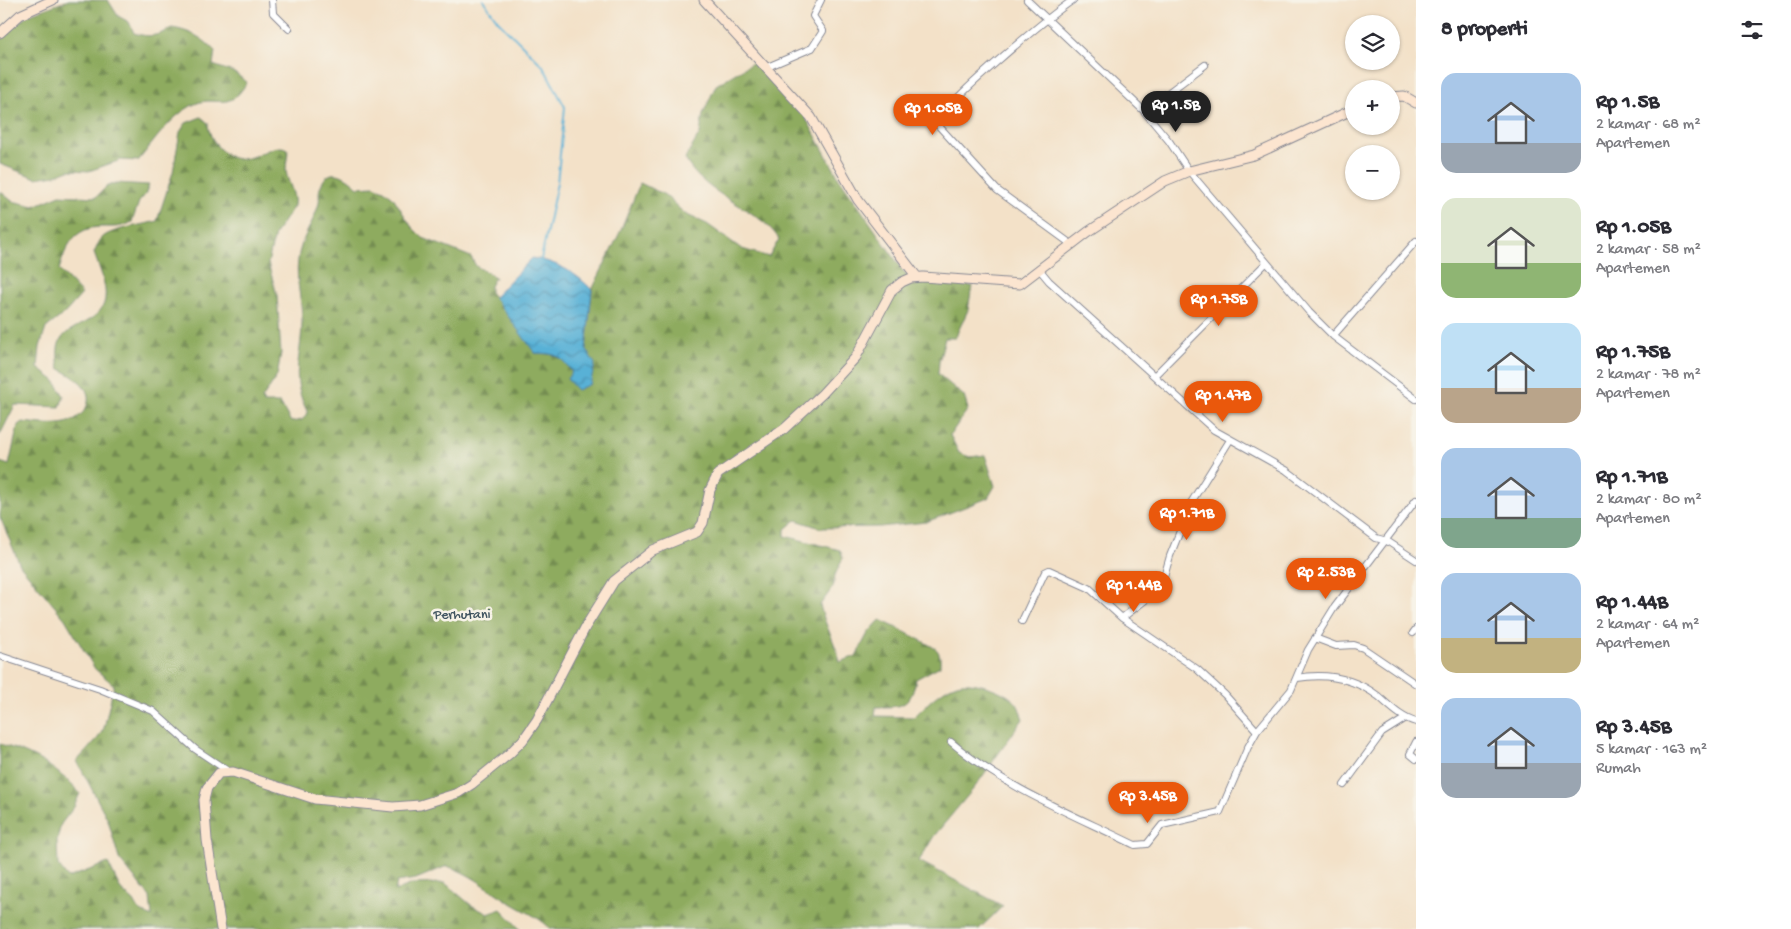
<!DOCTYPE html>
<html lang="id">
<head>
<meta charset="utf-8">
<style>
	:root { --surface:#fff; --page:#f7f7f7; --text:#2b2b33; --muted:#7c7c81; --accent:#ea580c }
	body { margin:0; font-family:"Gochi Hand",sans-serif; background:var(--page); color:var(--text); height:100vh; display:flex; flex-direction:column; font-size:19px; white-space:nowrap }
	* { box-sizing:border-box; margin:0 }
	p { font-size:16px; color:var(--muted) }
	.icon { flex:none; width:28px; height:28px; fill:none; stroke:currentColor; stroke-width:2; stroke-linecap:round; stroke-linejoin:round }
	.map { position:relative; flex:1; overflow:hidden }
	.details { display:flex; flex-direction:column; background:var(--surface); width:375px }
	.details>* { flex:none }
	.fabs { position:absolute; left:1345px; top:15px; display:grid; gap:10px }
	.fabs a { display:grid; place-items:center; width:55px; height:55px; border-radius:50%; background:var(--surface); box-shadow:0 1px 4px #0004; font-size:25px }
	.price { position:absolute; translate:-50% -42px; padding:0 11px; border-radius:18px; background:var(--accent); color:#fff; font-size:16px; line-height:32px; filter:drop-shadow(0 1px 2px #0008) }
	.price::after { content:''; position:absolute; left:50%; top:30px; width:15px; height:11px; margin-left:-8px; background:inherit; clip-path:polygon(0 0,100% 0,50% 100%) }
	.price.on { background:#222; color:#fff }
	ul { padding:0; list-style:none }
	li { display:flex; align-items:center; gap:15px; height:125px; padding:0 25px }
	li span { display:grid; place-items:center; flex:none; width:140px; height:100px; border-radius:15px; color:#555 }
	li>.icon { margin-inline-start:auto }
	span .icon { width:60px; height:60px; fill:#fffc; stroke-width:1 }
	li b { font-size:21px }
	h2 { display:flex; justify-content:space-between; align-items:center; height:60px; padding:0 25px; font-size:21px }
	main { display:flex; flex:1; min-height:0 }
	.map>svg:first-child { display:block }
</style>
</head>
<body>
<main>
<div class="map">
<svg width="1416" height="929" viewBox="0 0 1416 929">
	<defs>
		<pattern id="forest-firs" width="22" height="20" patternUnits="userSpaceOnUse" patternTransform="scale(1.25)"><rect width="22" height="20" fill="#8eab5e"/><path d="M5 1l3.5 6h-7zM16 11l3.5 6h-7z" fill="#738c51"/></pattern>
		<pattern id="water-waves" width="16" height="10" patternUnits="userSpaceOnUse" patternTransform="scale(1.25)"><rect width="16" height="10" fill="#59b1d6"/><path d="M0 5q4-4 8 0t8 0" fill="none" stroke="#4990b1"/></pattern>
	</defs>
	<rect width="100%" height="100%" fill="#f7f3e8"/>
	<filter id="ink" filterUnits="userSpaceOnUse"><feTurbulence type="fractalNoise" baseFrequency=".02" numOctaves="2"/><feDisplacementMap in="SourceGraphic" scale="10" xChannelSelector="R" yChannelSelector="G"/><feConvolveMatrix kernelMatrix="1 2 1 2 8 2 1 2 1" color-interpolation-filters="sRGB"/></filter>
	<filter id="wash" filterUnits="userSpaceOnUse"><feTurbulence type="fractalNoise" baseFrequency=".0096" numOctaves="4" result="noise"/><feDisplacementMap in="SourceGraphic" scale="20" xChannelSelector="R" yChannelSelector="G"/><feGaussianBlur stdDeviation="1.12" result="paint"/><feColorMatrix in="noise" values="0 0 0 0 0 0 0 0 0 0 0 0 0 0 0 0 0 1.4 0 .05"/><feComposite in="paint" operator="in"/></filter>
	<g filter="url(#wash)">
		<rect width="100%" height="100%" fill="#f3e1c8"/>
		<path fill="url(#forest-firs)" stroke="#546d5e" d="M 69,0 L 108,0 L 118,16 L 129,22 L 134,33 C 149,38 158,36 172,28 C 190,31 202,37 215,51 L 213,65 L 233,72 L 247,82 C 228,116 215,92 191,106 C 169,118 154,142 138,161 L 121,160 L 89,171 L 69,170 L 56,175 L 36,178 L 0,164 L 0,39 L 27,15 Z
			M 754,62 L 803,113 L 839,178 L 904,272 L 917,281 L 972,286 L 968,310 L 955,338 L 945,338 L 939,362 L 938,374 L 964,396 L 968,409 L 950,435 L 959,453 L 970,457 L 985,455 L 995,486 L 988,498 L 926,522 L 880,527 L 820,528 L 796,520 L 785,529 L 785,536 L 840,550 L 843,558 L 835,575 L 833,587 L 820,605 C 825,626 835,641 840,662 L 856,656 L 868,633 L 880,620 C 891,625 932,645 937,650 C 941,655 940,661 940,666 L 916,679 C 911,707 902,707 876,707 L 875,716 L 914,717 C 925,706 941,689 957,684 C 972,679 1008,691 1017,704 C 1020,709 1021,714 1023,719 L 975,787 L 934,836 L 919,861 L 1003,906 L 979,929 L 551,929 C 537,915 521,910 505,899 C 486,887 469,873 447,866 L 416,879 L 397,882 L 395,891 L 412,884 L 445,883 L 471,905 L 488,914 L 501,909 L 520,929 L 0,929 L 0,744 C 36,755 54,766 80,793 L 74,807 L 61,824 L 57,840 L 58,865 L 68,878 L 108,863 L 121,890 L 134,901 L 139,910 L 152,917 L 150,897 L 119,859 L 108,820 L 77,761 L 98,738 L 104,728 L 114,685 L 95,669 L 65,619 L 20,565 L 0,517 L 0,462 L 9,465 L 18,425 L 22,422 C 36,423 51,426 65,423 C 84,418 97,400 81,383 C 75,377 66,373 59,368 C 58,362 57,354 58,348 C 61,323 101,326 105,299 C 107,284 99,268 94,253 C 96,249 98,243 101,239 C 109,229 143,225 157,221 L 173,172 L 180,132 L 186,123 L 201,117 L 208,123 C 208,132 213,141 219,148 C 245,177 269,138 288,149 C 288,155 286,163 286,170 C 287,183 296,192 294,206 L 275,234 L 268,263 L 277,295 L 281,353 L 277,376 L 262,399 L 264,403 L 280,403 L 291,422 L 302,420 L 308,413 C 289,377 301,361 302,324 C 303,303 295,282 298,260 C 300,239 314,223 319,203 C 320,198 318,193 320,188 C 328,164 345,175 358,187 L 374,186 L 384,190 L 393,197 L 411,226 L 423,238 L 471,257 L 476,266 L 495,277 L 490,286 L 490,292 L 517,326 L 535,353 C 566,354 570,360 577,390 L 586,349 L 592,290 L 621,230 L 640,183 L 665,195 L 685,214 L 707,224 L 742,249 L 769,257 L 779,239 C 758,206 706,198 685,159 L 700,133 L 703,114 L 716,85 Z
			M 116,183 L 149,185 L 145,195 L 139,202 L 132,222 C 121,228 114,227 102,227 C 74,227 66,246 59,270 L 82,294 L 65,313 L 46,328 L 40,347 L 38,368 L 55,381 L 64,396 L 60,407 L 15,405 L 0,435 L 0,191 L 12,201 L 34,206 L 60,195 L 96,197 L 106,187 Z"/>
		<path fill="url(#water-waves)" stroke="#3a709a" d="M 532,258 C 555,261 577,273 592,290 L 586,349 L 595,364 L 590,384 L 577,390 L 567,379 L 572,372 C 559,354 557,354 535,353 L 494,297 Z"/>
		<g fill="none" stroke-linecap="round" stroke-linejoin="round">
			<path stroke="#59b1d6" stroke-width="2" d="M 483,0 L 498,21 L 543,66 L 565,107 L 557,183 L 541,259"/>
		</g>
	</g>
	<g filter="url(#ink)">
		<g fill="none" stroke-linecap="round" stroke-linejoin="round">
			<g stroke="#878893" stroke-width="8">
				<path id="street" d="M 272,0 L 273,13 L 289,29
					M 1027,0 L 1144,111 L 1169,141 L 1189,171 L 1309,312 L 1333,336 L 1416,399
					M 765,68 L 812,48 L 823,31 L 813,16 L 821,0
					M 1144,111 L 1205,65
					M 1071,244 L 997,190 L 937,124 C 942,104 1051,15 1073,0
					M 1039,269 L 1049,281 L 1214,430 L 1286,470 L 1376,538 L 1387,541 L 1416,560
					M 1333,336 L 1416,241
					M 1155,375 L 1266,263
					M 1122,618 L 1157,591 L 1162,584 L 1170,556 L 1192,501 L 1230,440
					M 1022,621 L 1045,572 L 1049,570 L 1089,588 L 1122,618 L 1197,669 L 1225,695 L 1257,731
					M 1413,633 L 1416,629
					M 1315,638 L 1336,646 L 1354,645 L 1363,648 L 1416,684
					M 0,656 L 100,689 L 153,711 L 195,749 L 228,771
					M 1297,678 C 1326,673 1354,678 1378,696 C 1390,706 1401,718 1416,722
					M 951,742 C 1005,788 1072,814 1135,845 L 1147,844 L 1162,825 L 1220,812 L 1248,747 L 1257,731 L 1291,690 L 1308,650 L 1334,608 L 1416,500
					M 1416,742 L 1410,754 L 1416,759
					M 1344,785 L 1382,733 L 1406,718"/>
			</g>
			<g stroke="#878893" stroke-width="11">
				<path id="secondary" d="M 704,0 L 811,117 L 858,200 L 917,277
					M 0,33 L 20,15 L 53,0
					M 1391,97 L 1404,96 L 1416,103
					M 221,929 L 207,840 L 204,800 L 207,788 L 219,773 L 233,772 L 315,799 L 393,807 L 420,805 L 458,793 L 472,784 L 509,754 L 523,740 L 537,720 L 586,626 L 614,581 L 653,550 L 697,532 L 703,523 L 710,490 L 718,474 L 784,429 L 822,394 L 856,357 L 892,290 L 902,282 L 911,278 L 923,277 L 1020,284 L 1088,232 L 1165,181 L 1189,171 L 1254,155 L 1354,109"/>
			</g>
			<use href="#street" stroke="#fff" stroke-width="6"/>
			<use href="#secondary" stroke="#fce5d0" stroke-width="9"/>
		</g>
	</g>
	<g text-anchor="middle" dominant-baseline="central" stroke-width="5" stroke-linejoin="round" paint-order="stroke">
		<g font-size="14" fill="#415561" stroke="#f7f3e8">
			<text x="462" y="615">Perhutani</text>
		</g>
	</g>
</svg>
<div class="fabs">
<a><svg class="icon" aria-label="layers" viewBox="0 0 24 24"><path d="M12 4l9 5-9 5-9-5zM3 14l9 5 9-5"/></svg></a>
<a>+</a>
<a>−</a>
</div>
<b class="price on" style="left:1176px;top:133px">Rp 1.5B</b>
<b class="price" style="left:933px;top:136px">Rp 1.05B</b>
<b class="price" style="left:1219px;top:327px">Rp 1.75B</b>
<b class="price" style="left:1223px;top:423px">Rp 1.47B</b>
<b class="price" style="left:1187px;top:541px">Rp 1.71B</b>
<b class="price" style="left:1326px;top:600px">Rp 2.53B</b>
<b class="price" style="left:1134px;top:613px">Rp 1.44B</b>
<b class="price" style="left:1148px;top:824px">Rp 3.45B</b>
</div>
<section class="details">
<h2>8 properti<svg class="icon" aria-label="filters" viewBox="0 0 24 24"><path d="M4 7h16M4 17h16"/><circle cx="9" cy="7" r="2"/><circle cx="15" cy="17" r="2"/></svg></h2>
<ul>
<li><span style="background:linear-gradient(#a9c7e8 70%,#9aa5b1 0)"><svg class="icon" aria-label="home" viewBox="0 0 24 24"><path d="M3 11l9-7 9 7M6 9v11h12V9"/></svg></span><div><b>Rp 1.5B</b><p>2 kamar · 68 m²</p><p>Apartemen</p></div></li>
<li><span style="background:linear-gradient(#dfe7d0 65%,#8fb573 0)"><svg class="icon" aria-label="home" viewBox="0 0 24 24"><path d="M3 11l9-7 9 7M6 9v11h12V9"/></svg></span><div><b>Rp 1.05B</b><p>2 kamar · 58 m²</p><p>Apartemen</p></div></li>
<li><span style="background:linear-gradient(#bfe0f5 65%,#b9a48a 0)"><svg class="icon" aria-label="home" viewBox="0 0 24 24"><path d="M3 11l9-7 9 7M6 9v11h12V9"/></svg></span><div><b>Rp 1.75B</b><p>2 kamar · 78 m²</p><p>Apartemen</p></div></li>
<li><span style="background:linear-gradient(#a9c7e8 70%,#7fa58c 0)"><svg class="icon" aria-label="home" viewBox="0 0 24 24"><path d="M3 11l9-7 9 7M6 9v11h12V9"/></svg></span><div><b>Rp 1.71B</b><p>2 kamar · 80 m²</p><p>Apartemen</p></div></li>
<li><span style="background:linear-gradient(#a9c7e8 65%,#c2b280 0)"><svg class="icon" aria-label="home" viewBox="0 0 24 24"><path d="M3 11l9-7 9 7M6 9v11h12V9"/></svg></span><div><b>Rp 1.44B</b><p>2 kamar · 64 m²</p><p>Apartemen</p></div></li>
<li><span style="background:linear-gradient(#a9c7e8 65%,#9aa5b1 0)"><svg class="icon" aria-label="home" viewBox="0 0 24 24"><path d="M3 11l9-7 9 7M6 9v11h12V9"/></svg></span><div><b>Rp 3.45B</b><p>5 kamar · 163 m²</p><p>Rumah</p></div></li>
</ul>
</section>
</main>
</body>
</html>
